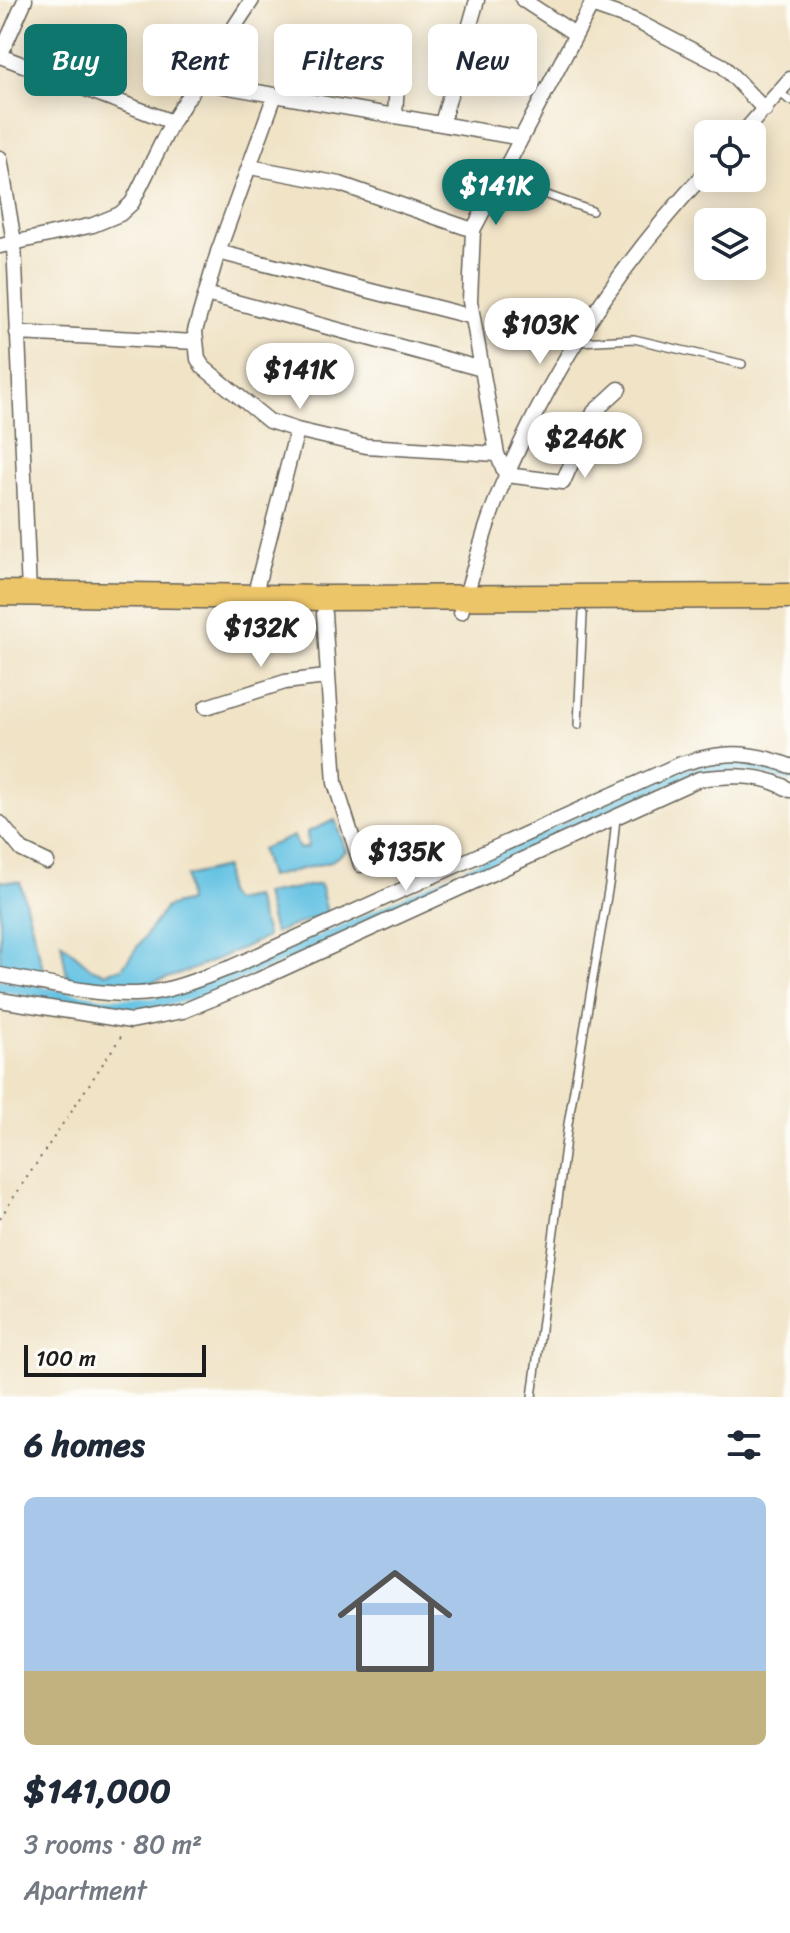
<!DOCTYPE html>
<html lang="en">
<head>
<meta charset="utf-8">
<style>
	:root { --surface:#fff; --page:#f6f6f7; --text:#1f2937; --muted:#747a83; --accent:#0f766e }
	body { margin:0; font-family:Sriracha,sans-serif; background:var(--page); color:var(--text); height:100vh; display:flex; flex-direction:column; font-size:30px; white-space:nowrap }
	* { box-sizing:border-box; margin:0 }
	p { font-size:26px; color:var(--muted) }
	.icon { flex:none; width:44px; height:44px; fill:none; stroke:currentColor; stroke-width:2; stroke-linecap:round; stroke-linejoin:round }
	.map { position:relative; height:1397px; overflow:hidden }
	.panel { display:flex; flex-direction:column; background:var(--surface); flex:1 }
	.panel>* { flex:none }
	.hud { position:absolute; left:24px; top:24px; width:742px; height:72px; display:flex; gap:16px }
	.buttons { position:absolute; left:694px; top:120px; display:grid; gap:16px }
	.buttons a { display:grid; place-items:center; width:72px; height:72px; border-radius:12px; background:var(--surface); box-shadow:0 4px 20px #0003; font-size:40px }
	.scale { position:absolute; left:24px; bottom:20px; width:182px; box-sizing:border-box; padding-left:8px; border:4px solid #1c1c1c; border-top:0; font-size:22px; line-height:28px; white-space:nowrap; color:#1c1c1c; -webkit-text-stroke:6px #fdfcf7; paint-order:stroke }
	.price { position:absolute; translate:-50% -68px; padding:0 18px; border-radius:28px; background:#fff; color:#222; font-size:26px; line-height:52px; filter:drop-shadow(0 2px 4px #0008) }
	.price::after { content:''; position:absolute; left:50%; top:48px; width:24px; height:18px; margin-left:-12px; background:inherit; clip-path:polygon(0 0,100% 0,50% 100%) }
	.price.selected { background:var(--accent); color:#fff }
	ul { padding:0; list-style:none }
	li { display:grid; align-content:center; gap:16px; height:424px; padding:0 24px }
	li span { display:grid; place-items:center; height:248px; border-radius:12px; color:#555 }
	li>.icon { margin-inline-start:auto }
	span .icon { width:144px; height:144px; fill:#fffc; stroke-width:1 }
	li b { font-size:34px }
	h2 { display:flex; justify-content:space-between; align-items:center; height:96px; padding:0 24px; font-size:34px }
	.chip { padding:0 28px; border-radius:12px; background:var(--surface); box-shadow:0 4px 20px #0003; font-size:28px; line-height:72px }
	.chip.selected { background:var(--accent); color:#fff }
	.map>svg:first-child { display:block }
</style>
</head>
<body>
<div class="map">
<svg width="790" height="1397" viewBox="0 0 790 1397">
	<rect width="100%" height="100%" fill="#fdfcf7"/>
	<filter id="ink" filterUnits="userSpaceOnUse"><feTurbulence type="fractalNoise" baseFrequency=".0125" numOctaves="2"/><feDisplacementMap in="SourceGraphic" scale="16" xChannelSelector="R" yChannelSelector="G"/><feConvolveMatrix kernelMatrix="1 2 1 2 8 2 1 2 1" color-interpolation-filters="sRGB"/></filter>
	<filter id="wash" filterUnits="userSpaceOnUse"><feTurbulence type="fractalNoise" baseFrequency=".006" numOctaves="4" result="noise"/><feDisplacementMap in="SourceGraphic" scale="32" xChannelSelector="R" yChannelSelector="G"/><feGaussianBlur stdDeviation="1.8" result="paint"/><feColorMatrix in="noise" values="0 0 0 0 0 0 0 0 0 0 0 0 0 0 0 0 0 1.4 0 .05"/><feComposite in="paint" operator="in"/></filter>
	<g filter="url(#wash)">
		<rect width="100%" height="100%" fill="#f0e3c6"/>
		<path fill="#65c2e3" stroke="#406f80" stroke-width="2" d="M 335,820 L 346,851 L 330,862 L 269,877 L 261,849 L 294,836 L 299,849 L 308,847 L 307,832 Z
			M 225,867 L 226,893 L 232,901 L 254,897 L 267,937 C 209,961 130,1008 67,976 L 61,942 L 91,968 L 104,973 L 122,968 L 166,907 L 188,901 L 186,876 Z
			M 0,881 L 20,882 L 45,976 L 0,968 Z
			M 320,884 L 327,913 L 274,933 L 264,894 Z"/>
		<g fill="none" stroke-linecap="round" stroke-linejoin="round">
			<path stroke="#65c2e3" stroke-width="12" d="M 0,985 L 99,1003 L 153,1004 L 200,991 L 341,932 L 672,778 C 719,765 742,760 790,776"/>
		</g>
	</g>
	<g filter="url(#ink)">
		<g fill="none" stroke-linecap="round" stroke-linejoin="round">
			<g stroke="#666258" stroke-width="10">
				<path id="lane" d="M 778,91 L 790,101
					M 500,178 L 592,211
					M 579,342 L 634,339 L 742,364
					M 578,725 L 583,614
					M 532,1397 L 568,1124 L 610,879 L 616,818"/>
			</g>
			<g stroke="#666258" stroke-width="17">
				<path id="street" d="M 25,0 L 0,56 L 172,122
					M 523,0 L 575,34
					M 594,0 L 473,230 L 470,301 L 497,454 L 506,475 L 563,482 L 594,412 L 619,389
					M 591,5 L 634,20 L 723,66 L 765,110
					M 389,57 L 398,68 L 395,115
					M 200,82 L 521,138
					M 275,95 L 218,252 L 195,331 L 198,359 L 203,367 L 269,421 L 297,430
					M 442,123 L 477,0
					M 742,134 L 790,79
					M 0,158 L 14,242 L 29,593
					M 250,167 L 340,184 L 473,230
					M 0,246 L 93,225 L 120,214 L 132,203 L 172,122 L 252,0
					M 218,252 L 473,317
					M 206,294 L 482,369
					M 17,333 L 196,342
					M 254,597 L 297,430 L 366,446 L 497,454
					M 461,612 C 475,567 487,517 507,474 C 556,362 624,259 708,170
					M 324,613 L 335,783 L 361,865
					M 206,707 L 285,682 L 326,677
					M 0,823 L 22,850 L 47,862
					M 0,975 C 44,983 91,995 136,994 C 169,993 201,978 232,967 L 678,765 C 722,751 746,750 790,766
					M 0,1000 L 131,1021 L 183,1011 L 258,980 L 699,779 C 731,775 761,773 790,790"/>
			</g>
			<g stroke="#666258" stroke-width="27">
				<path id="highway" d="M 0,593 L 325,598 L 790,596"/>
			</g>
			<path stroke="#666258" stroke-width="2" stroke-dasharray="2 6" stroke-linecap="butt" d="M 0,1218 L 124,1032"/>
			<use href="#lane" stroke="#fff" stroke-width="7"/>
			<use href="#street" stroke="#fff" stroke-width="14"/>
			<use href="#highway" stroke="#edc569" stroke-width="24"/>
		</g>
	</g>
</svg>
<div class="buttons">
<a><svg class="icon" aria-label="locate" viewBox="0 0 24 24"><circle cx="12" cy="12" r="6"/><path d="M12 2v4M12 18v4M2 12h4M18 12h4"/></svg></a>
<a><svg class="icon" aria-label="layers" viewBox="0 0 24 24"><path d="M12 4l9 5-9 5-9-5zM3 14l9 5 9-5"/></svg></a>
</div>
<div class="scale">100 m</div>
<b class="price selected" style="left:496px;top:227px">$141K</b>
<b class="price" style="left:540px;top:366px">$103K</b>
<b class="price" style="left:300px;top:411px">$141K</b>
<b class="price" style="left:585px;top:480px">$246K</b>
<b class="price" style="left:261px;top:669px">$132K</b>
<b class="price" style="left:406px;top:893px">$135K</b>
<div class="hud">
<a class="chip selected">Buy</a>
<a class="chip">Rent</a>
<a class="chip">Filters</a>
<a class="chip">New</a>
</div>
</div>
<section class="panel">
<h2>6 homes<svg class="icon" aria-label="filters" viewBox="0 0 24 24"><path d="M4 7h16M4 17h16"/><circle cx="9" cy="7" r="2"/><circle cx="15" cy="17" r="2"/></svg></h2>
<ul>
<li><span style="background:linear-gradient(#a9c7e8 70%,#c2b280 0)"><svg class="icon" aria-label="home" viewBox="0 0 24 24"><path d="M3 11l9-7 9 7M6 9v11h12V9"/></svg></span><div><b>$141,000</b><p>3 rooms · 80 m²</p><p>Apartment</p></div></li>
</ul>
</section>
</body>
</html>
